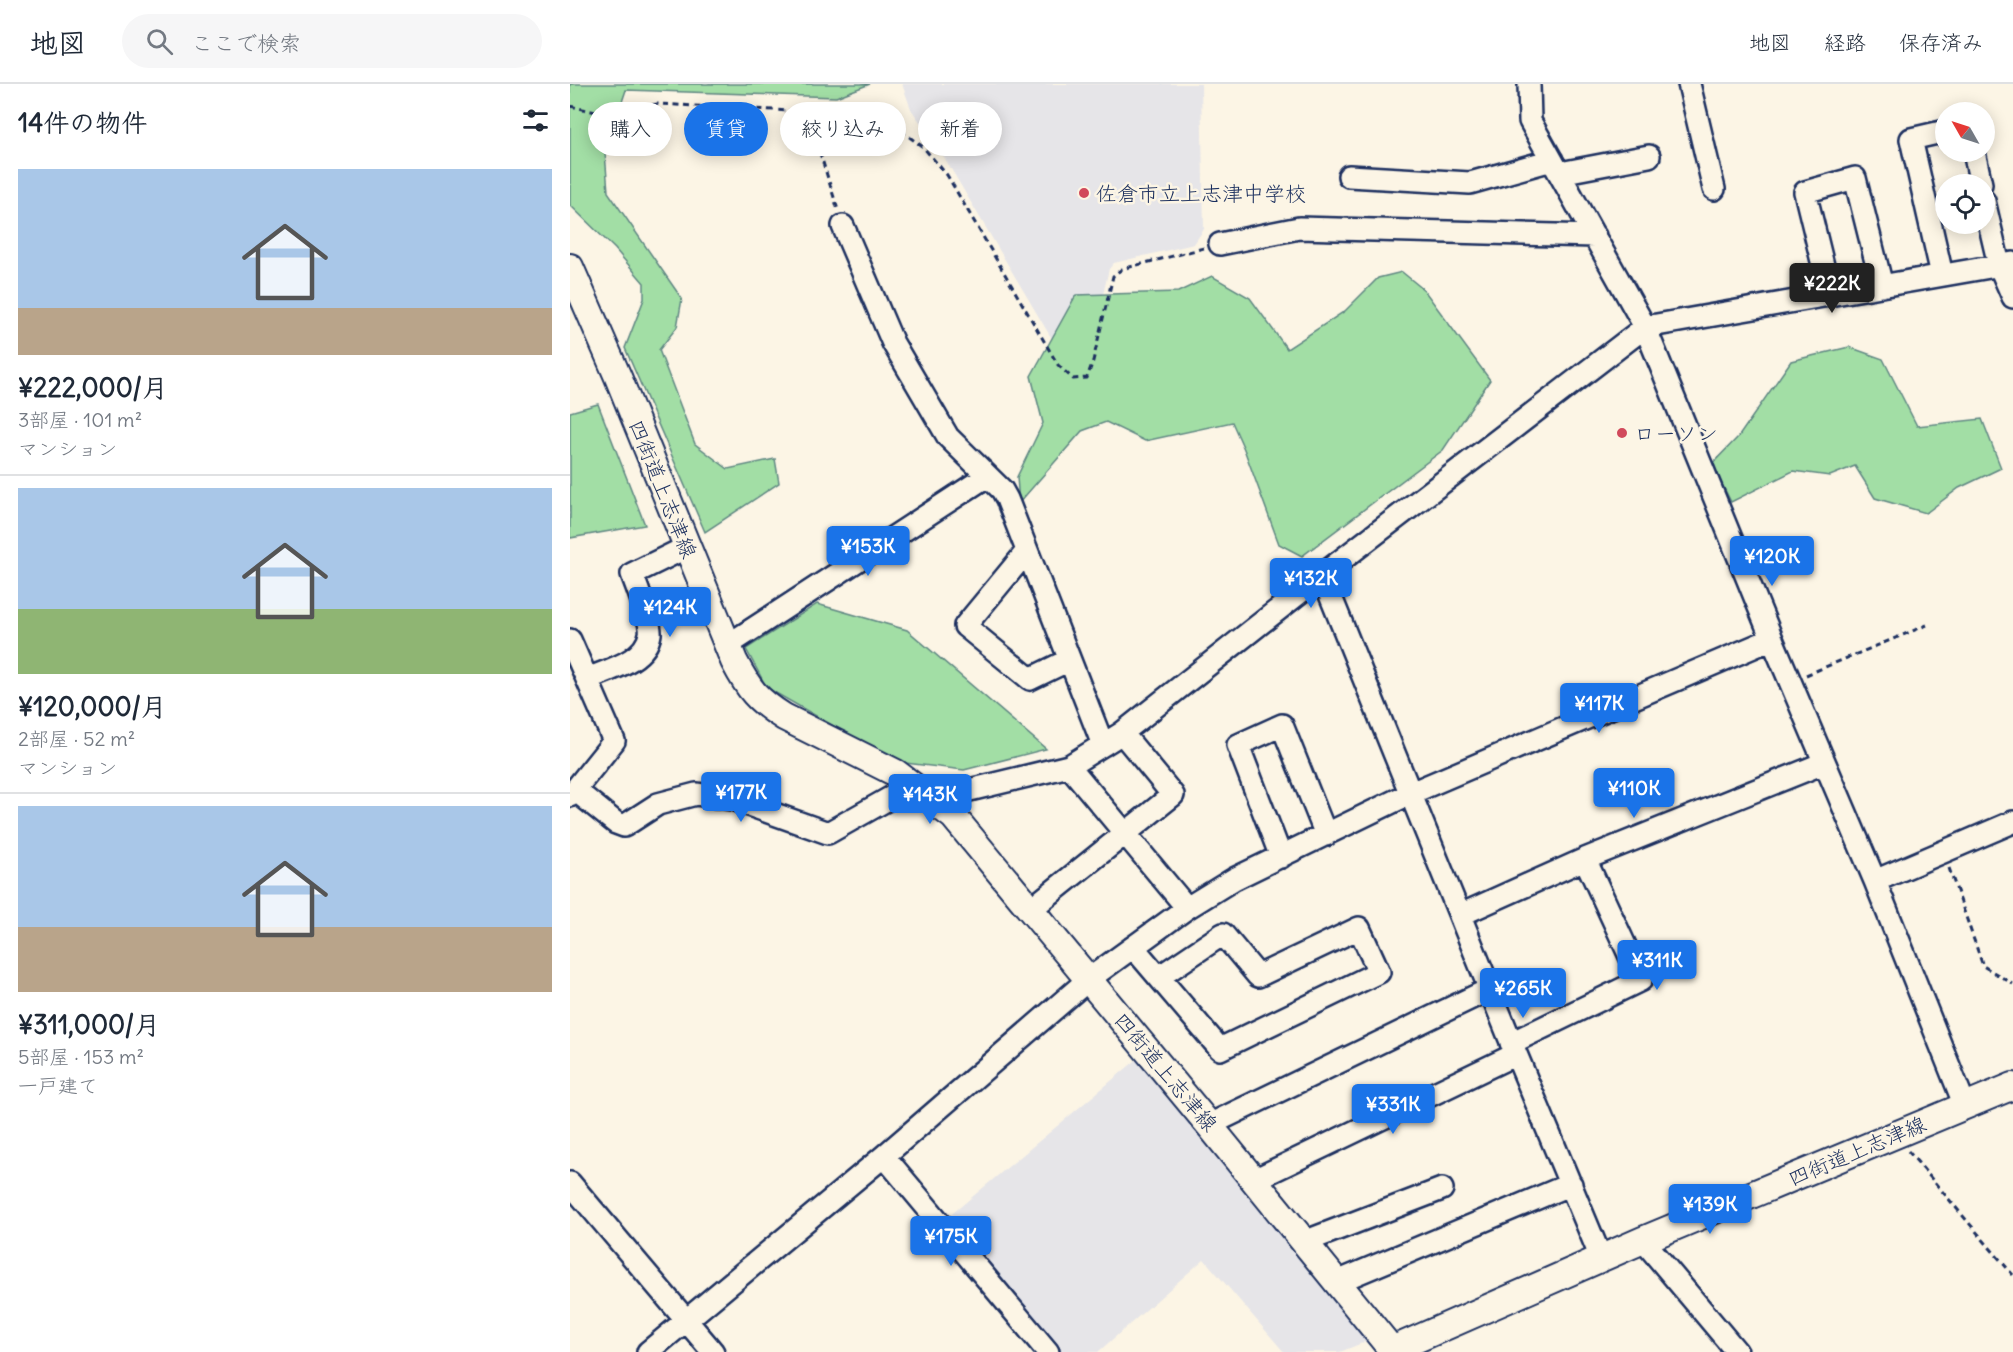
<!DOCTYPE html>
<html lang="ja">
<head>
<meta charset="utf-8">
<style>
	:root { --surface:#fff; --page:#f6f6f7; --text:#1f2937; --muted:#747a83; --line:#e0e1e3; --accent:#1a73e8 }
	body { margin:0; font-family:Delius,"Klee One",sans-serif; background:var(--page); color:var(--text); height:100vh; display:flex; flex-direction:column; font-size:22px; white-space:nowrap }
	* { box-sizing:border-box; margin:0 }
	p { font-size:20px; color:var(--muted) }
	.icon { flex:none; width:33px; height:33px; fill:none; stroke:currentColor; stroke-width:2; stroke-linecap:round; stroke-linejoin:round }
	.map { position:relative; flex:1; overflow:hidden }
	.drawer { display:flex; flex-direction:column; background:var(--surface); width:570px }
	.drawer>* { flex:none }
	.hud { position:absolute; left:18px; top:18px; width:570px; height:54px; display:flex; gap:12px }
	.needle { width:39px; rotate:309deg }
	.buttons { position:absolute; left:1365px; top:18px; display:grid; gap:12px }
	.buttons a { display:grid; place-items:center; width:60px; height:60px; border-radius:50%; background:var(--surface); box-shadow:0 3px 15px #0003; font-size:30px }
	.price { position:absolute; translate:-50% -51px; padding:0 14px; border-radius:6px; background:var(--accent); color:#fff; font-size:20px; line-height:39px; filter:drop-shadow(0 2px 3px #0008) }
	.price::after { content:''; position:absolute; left:50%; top:36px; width:18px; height:14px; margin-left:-9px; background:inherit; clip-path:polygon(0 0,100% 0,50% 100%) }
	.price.on { background:#222; color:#fff }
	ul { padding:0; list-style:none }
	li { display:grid; align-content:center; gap:12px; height:318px; padding:0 18px }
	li+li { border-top:2px solid var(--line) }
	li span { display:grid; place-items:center; height:186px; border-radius:0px; color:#555 }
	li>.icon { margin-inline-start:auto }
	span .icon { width:108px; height:108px; fill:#fffc; stroke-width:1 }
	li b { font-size:26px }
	h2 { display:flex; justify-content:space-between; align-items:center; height:72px; padding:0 18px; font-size:26px }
	.tag { padding:0 21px; border-radius:27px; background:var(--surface); box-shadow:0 3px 15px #0003; font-size:21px; line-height:54px }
	.tag.on { background:var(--accent); color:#fff }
	header { display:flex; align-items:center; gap:36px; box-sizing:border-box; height:84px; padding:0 30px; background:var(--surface); border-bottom:2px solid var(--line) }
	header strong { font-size:28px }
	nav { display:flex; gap:33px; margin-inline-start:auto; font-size:21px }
	.search { width:420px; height:54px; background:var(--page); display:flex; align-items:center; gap:15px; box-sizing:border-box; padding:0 21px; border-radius:33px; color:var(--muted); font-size:22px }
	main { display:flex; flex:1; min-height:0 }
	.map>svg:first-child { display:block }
</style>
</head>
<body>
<header>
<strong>地図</strong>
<div class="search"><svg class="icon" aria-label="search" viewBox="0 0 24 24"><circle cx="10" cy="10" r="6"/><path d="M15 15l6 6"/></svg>ここで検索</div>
<nav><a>地図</a><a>経路</a><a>保存済み</a></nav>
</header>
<main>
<section class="drawer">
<h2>14件の物件<svg class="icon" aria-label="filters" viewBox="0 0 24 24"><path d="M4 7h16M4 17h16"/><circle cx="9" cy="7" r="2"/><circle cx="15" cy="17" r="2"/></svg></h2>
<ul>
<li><span style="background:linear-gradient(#a9c7e8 75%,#b9a48a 0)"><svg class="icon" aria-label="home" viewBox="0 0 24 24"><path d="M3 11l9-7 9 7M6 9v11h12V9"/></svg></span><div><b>¥222,000/月</b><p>3部屋 · 101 m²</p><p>マンション</p></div></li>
<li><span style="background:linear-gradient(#a9c7e8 65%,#8fb573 0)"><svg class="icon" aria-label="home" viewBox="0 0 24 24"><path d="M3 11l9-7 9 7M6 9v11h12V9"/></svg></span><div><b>¥120,000/月</b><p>2部屋 · 52 m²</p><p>マンション</p></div></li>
<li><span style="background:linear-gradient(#a9c7e8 65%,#b9a48a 0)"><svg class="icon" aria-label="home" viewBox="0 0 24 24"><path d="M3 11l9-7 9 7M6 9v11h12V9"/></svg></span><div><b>¥311,000/月</b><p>5部屋 · 153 m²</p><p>一戸建て</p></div></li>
</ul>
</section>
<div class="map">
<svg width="1443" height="1268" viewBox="0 0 1443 1268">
	<rect width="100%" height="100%" fill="#fcf5e5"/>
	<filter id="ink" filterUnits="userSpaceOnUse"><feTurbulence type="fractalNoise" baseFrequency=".0167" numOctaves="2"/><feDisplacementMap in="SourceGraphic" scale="12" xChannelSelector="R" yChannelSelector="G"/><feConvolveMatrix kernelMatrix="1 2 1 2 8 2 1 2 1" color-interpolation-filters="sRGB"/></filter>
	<g filter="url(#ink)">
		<path fill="#e6e5e8" d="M 332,0 L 631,0 L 634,145 L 624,160 L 544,179 L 539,185 L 518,273 L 492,272 L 374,73 L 341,25 Z
			M 571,972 L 802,1255 L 770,1268 L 714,1268 L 634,1175 L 528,1268 L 488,1268 L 377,1134 Z"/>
		<path fill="#a2dea5" stroke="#5e8682" stroke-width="1.5" d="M 0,0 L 300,0 L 266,13 L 56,6 L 35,68 L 38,108 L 112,215 L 107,243 L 89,266 L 125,360 L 158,385 L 205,375 L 209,399 L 135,448 L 55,264 L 74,215 L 74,199 L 45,165 L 0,121 Z
			M 832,188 L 854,206 L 920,296 L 873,366 L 732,472 L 709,460 L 674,365 L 662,338 L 575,357 L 536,338 L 512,347 L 449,419 L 447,393 L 473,339 L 461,292 L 506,211 L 608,208 L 642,192 L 680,214 L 717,265 L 775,227 L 808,194 Z
			M 1279,263 L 1313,275 L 1347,342 L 1412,335 L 1431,384 L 1389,404 L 1356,429 L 1305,414 L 1285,382 L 1260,392 L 1223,387 L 1161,418 L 1142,380 L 1169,352 L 1221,277 Z
			M 28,320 L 75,441 L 0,454 L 0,328 Z
			M 247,520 L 337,546 L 476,665 L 394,686 L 327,678 L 197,604 L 176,565 Z"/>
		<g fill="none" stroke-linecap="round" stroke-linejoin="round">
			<g stroke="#1b2f5e" stroke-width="26">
				<path id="minor" d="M 959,0 L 960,37 L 1075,243 L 1202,555 L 1305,797 L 1395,1022
					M 1119,0 L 1144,105
					M 1404,68 L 1411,100
					M 990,89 L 1079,72
					M 779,92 L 900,99 L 982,76
					M 1414,117 L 1429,181 L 1443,213
					M 273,142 L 323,259 L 378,353 L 432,406 L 437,415 L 533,661
					M 650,160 L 729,144 L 1025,152
					M 1372,191 L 1341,55 L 1376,47
					M 1260,210 L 1235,108 L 1285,94 L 1312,202
					M 457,467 L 395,542 L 460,595 L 499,576
					M 752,491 L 946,970 L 1031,1174
					M 0,556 L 44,657 L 0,712
					M 158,561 L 417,392
					M 17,595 C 38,586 76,577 80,550 C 82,541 66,501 62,490 L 117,463
					M 499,682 L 617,824
					M 5,706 L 46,739 L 54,742 L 88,720 L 126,710 L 162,715 L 258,749 L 343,701
					M 362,715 L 499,682 L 552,649 L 752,491 L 1075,243 L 1443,179
					M 711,773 L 668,661 L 712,641 L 756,751
					M 1305,797 L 1443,738
					M 461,825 L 603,711 L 552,649
					M 890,831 L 1015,775 L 1254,679
					M 563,863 L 650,965 L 809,888 L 789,844 L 688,892 L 653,850 L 589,893
					M 941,959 L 1071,896 L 1015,775
					M 639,1041 L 920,905
					M 314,1072 L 478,1268
					M 684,1096 L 946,970
					M 0,1099 L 143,1268
					M 1073,1156 L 1167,1268
					M 734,1158 L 872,1105
					M 767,1198 L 1001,1100
					M 78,1268 L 314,1072 L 519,895 L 617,824 L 664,795 L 841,709 L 1202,555"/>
			</g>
			<g stroke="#1b2f5e" stroke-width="30">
				<path id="major" d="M 0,183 L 48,293 L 164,577 C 179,606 187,616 214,633 L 326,689 L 383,732 L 639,1041 L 822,1266 L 1073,1156 L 1443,1002"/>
			</g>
			<path stroke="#1b2f5e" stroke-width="3" stroke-dasharray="6 4.5" stroke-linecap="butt" d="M 0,22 L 30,29 L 88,20 L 278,30 L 319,38 L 353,63 L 377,91 L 488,281 L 503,295 L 517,294 L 523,277 L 543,192 L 552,185 L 634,164
				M 237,28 L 268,126
				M 1236,591 L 1357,541
				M 1379,784 L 1413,882 L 1443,900
				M 1338,1067 L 1443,1191"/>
			<use href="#minor" stroke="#fcf5e5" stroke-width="21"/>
			<use href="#major" stroke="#fcf5e5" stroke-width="26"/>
		</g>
	</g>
	<g fill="#d1495b" stroke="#fcf5e5" stroke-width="2">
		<circle cx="514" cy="109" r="6"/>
		<circle cx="1052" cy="349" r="6"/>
	</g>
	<g text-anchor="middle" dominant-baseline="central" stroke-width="5" stroke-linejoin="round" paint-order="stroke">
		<g font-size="21" fill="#1b2f5e" stroke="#fcf5e5" text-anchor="start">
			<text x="526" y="109">佐倉市立上志津中学校</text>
			<text x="1064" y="349">ローソン</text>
		</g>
		<g font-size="21" fill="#1b2f5e" stroke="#fcf5e5">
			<text transform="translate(93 405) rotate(68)">四街道上志津線</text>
			<text transform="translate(596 988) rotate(50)">四街道上志津線</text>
			<text transform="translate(1287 1067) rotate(-23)">四街道上志津線</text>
		</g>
	</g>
</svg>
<div class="buttons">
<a><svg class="needle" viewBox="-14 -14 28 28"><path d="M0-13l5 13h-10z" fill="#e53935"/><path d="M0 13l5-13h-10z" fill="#747a83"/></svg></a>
<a><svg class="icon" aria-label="locate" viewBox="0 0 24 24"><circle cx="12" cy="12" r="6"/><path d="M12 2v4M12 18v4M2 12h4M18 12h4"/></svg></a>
</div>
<b class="price on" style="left:1262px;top:230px">¥222K</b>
<b class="price" style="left:298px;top:493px">¥153K</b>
<b class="price" style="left:1202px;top:503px">¥120K</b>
<b class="price" style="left:741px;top:525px">¥132K</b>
<b class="price" style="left:100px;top:554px">¥124K</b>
<b class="price" style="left:1029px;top:650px">¥117K</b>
<b class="price" style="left:1064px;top:735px">¥110K</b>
<b class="price" style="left:171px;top:739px">¥177K</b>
<b class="price" style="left:360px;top:741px">¥143K</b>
<b class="price" style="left:1087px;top:907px">¥311K</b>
<b class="price" style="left:953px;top:935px">¥265K</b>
<b class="price" style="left:823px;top:1051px">¥331K</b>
<b class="price" style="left:1140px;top:1151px">¥139K</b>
<b class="price" style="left:381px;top:1183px">¥175K</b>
<div class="hud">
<a class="tag">購入</a>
<a class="tag on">賃貸</a>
<a class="tag">絞り込み</a>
<a class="tag">新着</a>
</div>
</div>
</main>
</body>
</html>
